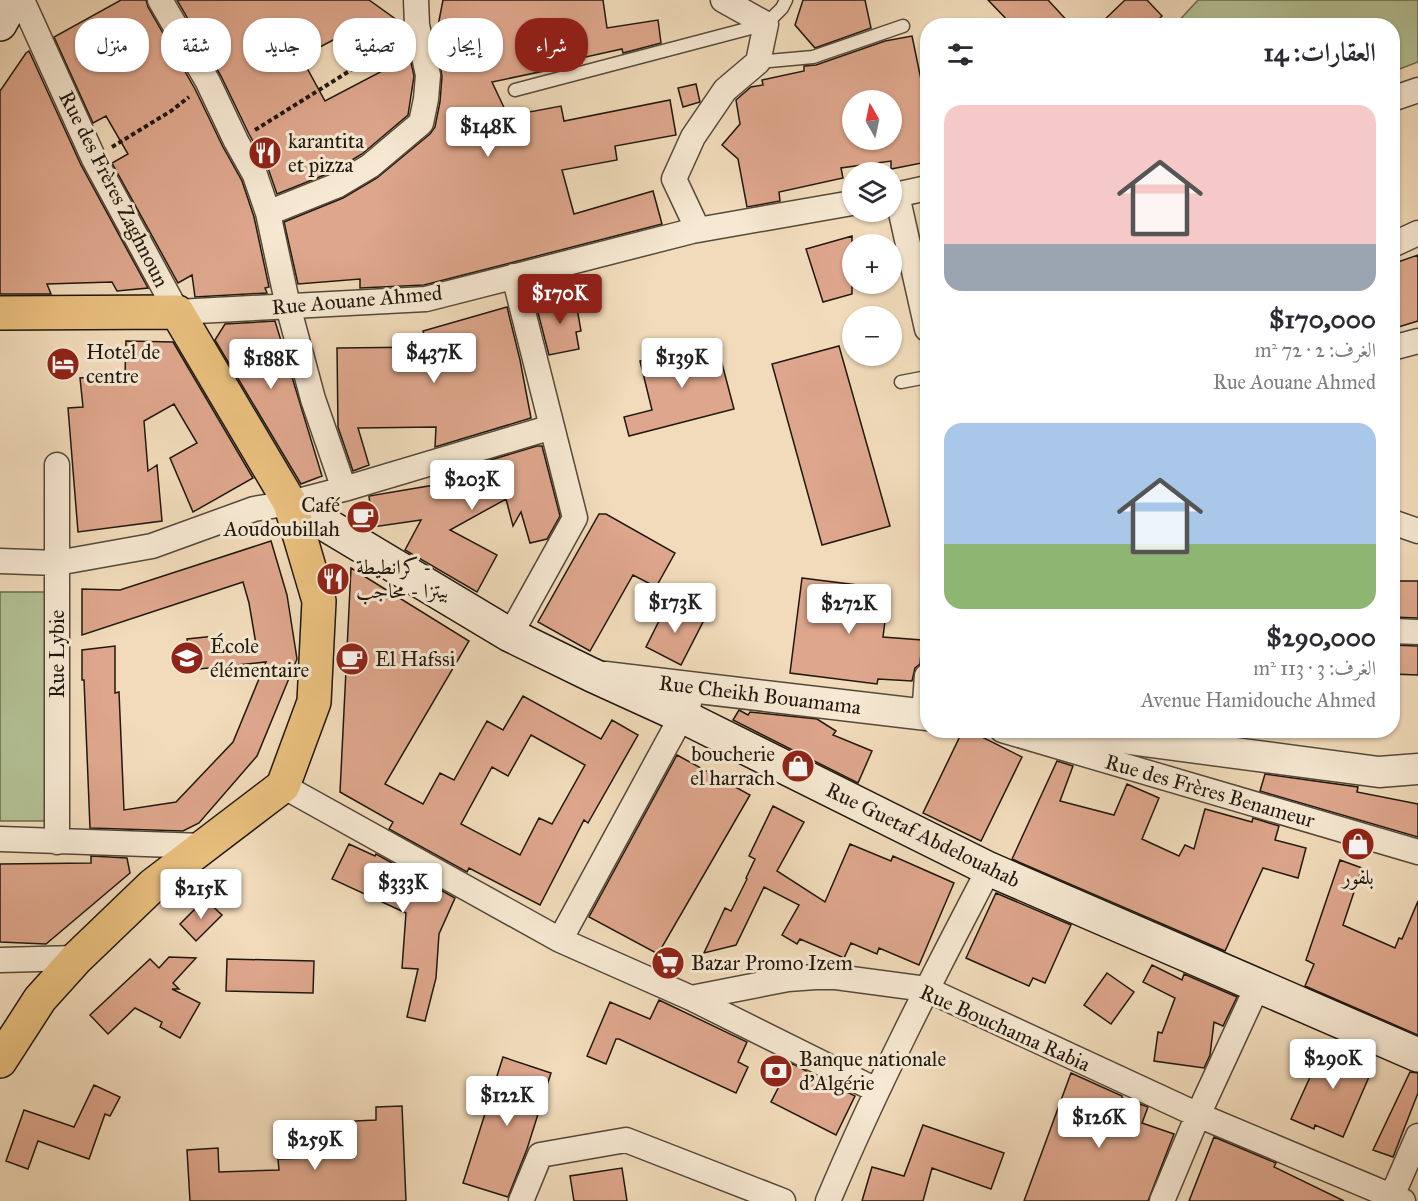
<!DOCTYPE html>
<html lang="ar">
<head>
<meta charset="utf-8">
<style>
	:root { --surface:#fff; --page:#f2f2f3; --text:#2b2b33; --muted:#7c7c81; --accent:#8f2418 }
	body { margin:0; font-family:"IM FELL Great Primer",Amiri,serif; background:var(--page); color:var(--text); direction:rtl; height:100vh; display:flex; flex-direction:column; font-size:22px; white-space:nowrap }
	* { box-sizing:border-box; margin:0 }
	p { font-size:20px; color:var(--muted) }
	.icon { flex:none; width:33px; height:33px; fill:none; stroke:currentColor; stroke-width:2; stroke-linecap:round; stroke-linejoin:round }
	.map { position:relative; flex:1; overflow:hidden; direction:ltr }
	.drawer { position:absolute; left:920px; top:18px; width:480px; height:720px; display:flex; flex-direction:column; background:var(--surface); border-radius:24px; box-shadow:0 2px 4px #0004; direction:rtl }
	.drawer>* { flex:none }
	.hud { position:absolute; left:18px; top:18px; width:570px; height:54px; direction:rtl; display:flex; gap:12px }
	.needle { width:39px; rotate:351deg }
	.tools { position:absolute; left:842px; top:90px; display:grid; gap:12px }
	.tools a { display:grid; place-items:center; width:60px; height:60px; border-radius:50%; background:var(--surface); box-shadow:0 2px 4px #0004; font-size:30px }
	.price { position:absolute; translate:-50% -51px; padding:0 14px; border-radius:6px; background:#fff; color:#222; font-size:20px; line-height:39px; filter:drop-shadow(0 2px 3px #0008) }
	.price::after { content:''; position:absolute; left:50%; top:36px; width:18px; height:14px; margin-left:-9px; background:inherit; clip-path:polygon(0 0,100% 0,50% 100%) }
	.price.active { background:var(--accent); color:#fff }
	ul { padding:0; list-style:none }
	li { display:grid; align-content:center; gap:12px; height:318px; padding:0 24px }
	li span { display:grid; place-items:center; height:186px; border-radius:18px; color:#555 }
	li>.icon { margin-inline-start:auto }
	span .icon { width:108px; height:108px; fill:#fffc; stroke-width:1 }
	li b { font-size:26px }
	h2 { display:flex; justify-content:space-between; align-items:center; height:72px; padding:0 24px; font-size:26px }
	.pill { padding:0 21px; border-radius:24px; background:var(--surface); box-shadow:0 2px 4px #0004; font-size:21px; line-height:54px }
	.pill.active { background:var(--accent); color:#fff }
	.map>svg:first-child { display:block }
</style>
</head>
<body>
<div class="map">
<svg width="1418" height="1201" viewBox="0 0 1418 1201">
	<rect width="100%" height="100%" fill="#f1dbba"/>
	<filter id="stains"><feTurbulence type="fractalNoise" baseFrequency=".00333" numOctaves="4"/><feColorMatrix values="0 0 0 0 .2 0 0 0 0 .09 0 0 0 0 .02 0 0 0 .5 -.17"/></filter>
	<radialGradient id="worn" r=".72"><stop offset=".6" stop-color="#630" stop-opacity="0"/><stop offset="1" stop-color="#630" stop-opacity=".3"/></radialGradient>
	<path fill="#b3c195" stroke="#6a6c52" stroke-width="1.5" d="M 1198,0 L 1418,0 L 1418,62 L 1392,72 L 1392,26 L 1175,25 Z
		M 0,592 L 62,592 L 57,821 L 0,821 Z"/>
	<path fill="#dea68c" stroke="#20180e" stroke-width="1.5" fill-rule="evenodd" d="M 121,0 L 146,0 L 148,7 L 195,89 L 223,147 L 242,181 L 254,217 L 269,287 L 265,288 L 267,293 L 195,297 L 192,275 L 178,283 L 112,163 L 128,154 L 106,116 L 93,123 L 54,37 Z
		M 177,0 L 369,0 L 401,23 L 381,51 L 352,30 L 301,57 L 325,101 L 388,68 L 381,55 L 408,49 L 414,76 L 408,115 L 362,154 L 332,172 L 277,194 L 268,168 L 249,134 L 221,76 Z
		M 443,0 L 603,0 L 607,28 L 658,20 L 661,43 L 623,53 L 622,49 L 581,58 L 582,63 L 492,82 L 508,116 L 561,106 L 564,121 L 670,100 L 676,135 L 615,146 L 617,160 L 562,170 L 574,214 L 653,191 L 662,224 L 424,285 L 360,288 L 360,279 L 298,284 L 284,222 L 343,198 L 377,178 L 430,134 L 435,127 L 440,102 L 442,76 L 435,41 Z
		M 803,0 L 865,0 L 871,28 L 815,48 L 795,25 Z
		M 988,0 L 1048,0 L 1072,26 L 1013,26 Z
		M 1125,0 L 1147,0 L 1162,16 L 1152,26 L 1098,26 Z
		M 912,36 L 924,94 L 927,93 L 927,162 L 891,169 L 891,161 L 841,168 L 843,178 L 779,192 L 780,201 L 747,207 L 738,159 L 722,145 L 740,124 L 736,100 L 751,87 L 763,85 L 762,80 L 804,71 L 804,66 L 816,65 L 885,41 ZM 852,100 L 891,100 L 891,140 L 852,140 Z
		M 29,51 L 81,165 L 148,288 L 117,291 L 112,282 L 47,284 L 51,294 L 0,294 L 0,91 L 26,53 Z
		M 696,84 L 700,102 L 683,107 L 678,88 Z
		M 852,236 L 852,294 L 823,302 L 806,249 Z
		M 1418,255 L 1418,321 L 1392,329 L 1392,264 Z
		M 575,297 L 581,331 L 576,332 L 579,349 L 549,355 L 536,305 Z
		M 507,307 L 520,360 L 531,418 L 435,447 L 436,427 L 358,428 L 369,465 L 353,471 L 338,427 L 337,348 L 428,347 L 423,331 Z
		M 275,321 L 322,476 L 301,484 L 215,340 L 225,324 Z
		M 126,341 L 173,342 L 253,478 L 193,512 L 170,458 L 197,443 L 174,404 L 144,421 L 148,471 L 157,465 L 162,521 L 78,532 L 68,408 L 83,407 L 80,378 L 125,375 Z
		M 716,341 L 734,409 L 629,436 L 624,417 L 652,410 L 640,361 Z
		M 839,346 L 890,526 L 822,545 L 772,364 Z
		M 537,446 L 542,446 L 560,516 L 547,539 L 530,543 L 521,512 L 513,526 L 506,499 L 450,530 L 497,555 L 477,592 L 405,550 L 421,520 L 373,527 L 369,496 L 434,485 L 434,477 Z
		M 599,514 L 606,514 L 675,553 L 656,587 L 633,575 L 590,651 L 538,622 Z
		M 271,541 L 287,595 L 297,659 L 257,756 L 199,823 L 183,831 L 90,828 L 84,680 L 82,680 L 82,650 L 115,646 L 115,693 L 119,692 L 124,810 L 176,802 L 233,742 L 266,662 L 190,670 L 187,639 L 215,636 L 216,648 L 256,644 L 249,603 L 243,582 L 82,635 L 82,589 L 120,590 Z
		M 351,568 L 469,641 L 385,784 L 423,804 L 440,773 L 454,780 L 487,721 L 503,730 L 523,696 L 601,739 L 612,720 L 638,735 L 588,823 L 584,820 L 540,905 L 469,868 L 467,872 L 389,829 L 393,822 L 340,792 ZM 531,735 L 585,765 L 552,824 L 539,818 L 520,855 L 461,824 L 492,767 L 508,776 Z
		M 802,578 L 889,589 L 883,637 L 922,640 L 920,664 L 915,668 L 912,681 L 878,679 L 877,684 L 790,673 Z
		M 1392,581 L 1418,581 L 1418,618 L 1392,617 Z
		M 668,603 L 704,620 L 681,665 L 646,647 Z
		M 1392,645 L 1418,646 L 1418,675 L 1392,674 Z
		M 739,710 L 748,715 L 750,712 L 817,719 L 836,731 L 833,735 L 872,751 L 858,783 L 733,720 Z
		M 963,730 L 968,730 L 1022,757 L 981,841 L 923,813 Z
		M 677,755 L 750,795 L 658,954 L 589,917 Z
		M 1057,761 L 1073,766 L 1060,801 L 1114,815 L 1127,784 L 1159,798 L 1142,839 L 1179,856 L 1185,845 L 1194,849 L 1205,809 L 1252,822 L 1253,818 L 1279,826 L 1275,840 L 1306,848 L 1298,878 L 1263,868 L 1225,951 L 1012,859 Z
		M 1265,774 L 1358,787 L 1357,792 L 1418,804 L 1418,837 L 1260,791 Z
		M 773,806 L 804,822 L 777,871 L 825,902 L 850,844 L 891,861 L 893,856 L 954,883 L 919,965 L 879,948 L 877,954 L 851,943 L 844,958 L 800,939 L 797,944 L 782,935 L 799,905 L 764,887 L 736,945 L 704,953 L 725,908 L 731,911 L 747,879 L 746,878 L 755,859 L 749,856 Z
		M 349,844 L 375,856 L 376,854 L 455,898 L 439,934 L 436,978 L 425,1021 L 407,1017 L 418,969 L 402,968 L 406,913 L 332,879 Z
		M 91,856 L 127,858 L 130,873 L 46,944 L 0,942 L 0,864 L 91,863 Z
		M 1340,860 L 1362,868 L 1343,925 L 1395,948 L 1399,938 L 1402,939 L 1418,901 L 1418,1035 L 1305,986 L 1314,964 L 1306,960 Z
		M 996,893 L 1071,925 L 1045,983 L 1033,978 L 1029,986 L 966,958 Z
		M 205,899 L 222,915 L 196,941 L 180,924 Z
		M 169,957 L 196,958 L 173,983 L 179,989 L 172,989 L 200,1003 L 180,1038 L 160,1027 L 162,1022 L 135,1008 L 108,1034 L 90,1015 L 150,959 L 159,968 Z
		M 227,959 L 314,961 L 313,993 L 226,991 Z
		M 1152,965 L 1182,980 L 1184,974 L 1237,997 L 1223,1026 L 1214,1022 L 1210,1055 L 1204,1068 L 1154,1061 L 1158,1032 L 1162,1033 L 1175,998 L 1143,982 Z
		M 1107,973 L 1134,992 L 1111,1024 L 1084,1005 Z
		M 659,1000 L 747,1042 L 738,1062 L 748,1067 L 736,1093 L 619,1039 L 616,1039 L 606,1064 L 587,1056 L 610,1002 L 650,1019 Z
		M 1326,1042 L 1375,1063 L 1343,1137 L 1315,1125 L 1314,1129 L 1291,1119 Z
		M 503,1057 L 551,1073 L 527,1149 L 508,1197 L 463,1183 Z
		M 791,1063 L 855,1096 L 836,1135 L 771,1102 Z
		M 1410,1072 L 1418,1073 L 1418,1093 L 1393,1157 L 1373,1150 Z
		M 1071,1073 L 1122,1096 L 1122,1098 L 1148,1107 L 1142,1123 L 1174,1134 L 1148,1201 L 1024,1201 Z
		M 94,1085 L 120,1097 L 110,1116 L 105,1114 L 89,1159 L 38,1141 L 28,1169 L 6,1161 L 24,1110 L 74,1127 Z
		M 402,1106 L 406,1201 L 190,1201 L 187,1150 L 218,1148 L 219,1172 L 279,1170 L 278,1159 L 340,1157 L 340,1142 L 356,1141 L 355,1121 L 376,1120 L 376,1107 Z
		M 923,1125 L 1004,1153 L 991,1189 L 932,1168 L 923,1201 L 862,1201 L 872,1167 L 904,1176 Z
		M 1214,1137 L 1276,1163 L 1274,1167 L 1344,1201 L 1189,1201 Z
		M 622,1168 L 627,1201 L 574,1201 L 570,1176 Z"/>
	<g fill="none" stroke-linecap="round" stroke-linejoin="round">
		<g stroke="#544939" stroke-width="15">
			<path id="service" d="M 758,62 L 813,57 L 903,26
				M 515,90 L 766,24 L 782,8 L 786,0
				M 901,382 L 927,377"/>
		</g>
		<g stroke="#544939" stroke-width="27">
			<path id="minor" d="M 22,0 L 94,159 L 177,312 L 426,299 L 692,231 L 852,203
				M 160,0 L 208,82 L 236,141 L 255,175 L 268,213 L 288,306 L 313,399 L 344,489
				M 1392,99 L 1418,90
				M 897,195 L 927,329
				M 891,196 L 927,188
				M 268,213 L 338,185 L 370,166 L 421,123 L 426,99 L 428,75 L 417,25 L 416,0
				M 698,230 L 674,179 L 693,137 L 725,90 L 758,62 L 766,24 L 723,0
				M 1392,245 L 1418,233
				M 1392,348 L 1418,341
				M 57,465 L 57,842
				M 1392,522 L 1418,531
				M 0,561 L 57,563 L 152,546 L 254,509 L 290,503 L 344,489 L 552,427
				M 1392,631 L 1418,632
				M 510,635 L 575,518 L 514,276
				M 924,715 L 927,676
				M 1002,730 L 1418,852
				M 283,786 L 560,940 L 691,998 L 876,1090
				M 0,839 L 204,846
				M 560,940 L 689,703
				M 0,960 L 77,958
				M 691,998 L 788,979 L 815,977 L 836,977 L 926,989 L 1198,1115 L 1403,1201
				M 1392,1196 L 1418,1136
				M 521,1201 L 540,1155 L 626,1140 L 783,1201
				M 828,1201 C 876,1087 932,978 989,869
				M 1162,1201 L 1198,1115 L 1258,985"/>
		</g>
		<g stroke="#544939" stroke-width="33">
			<path id="tertiary" d="M 605,677 L 927,715
				M 1061,730 L 1379,772 L 1418,769"/>
		</g>
		<g stroke="#20180e" stroke-width="36">
			<path id="secondary" d="M 0,24 L 13,0
				M 290,503 L 510,635 L 592,675 L 682,716 L 989,869 L 1418,1055"/>
		</g>
		<g stroke="#20180e" stroke-width="36">
			<path id="primary" d="M 0,313 L 177,312 L 290,503 L 319,601 L 314,702 L 283,786 L 153,885 L 77,958 L 40,999 L 0,1061"/>
		</g>
		<path stroke="#20180e" stroke-width="4" stroke-dasharray="4.5 3" stroke-linecap="butt" d="M 255,130 L 396,42
			M 112,147 L 171,111 L 189,97"/>
		<use href="#service" stroke="#f6e8d2" stroke-width="12"/>
		<use href="#minor" stroke="#f6e8d2" stroke-width="24"/>
		<use href="#tertiary" stroke="#f6e8d2" stroke-width="30"/>
		<use href="#secondary" stroke="#f6e8d2" stroke-width="33"/>
		<use href="#primary" stroke="#e8be7d" stroke-width="33"/>
	</g>
	<defs>
		<g id="restaurant-disc" transform="scale(1.725)"><circle r="9.5" fill="#8f2418" stroke="#f6e8d2"/><path d="M-5-6h1v4h1v-4h1v4h1v-4h1v5L-1.5 .5V6h-2V.5L-5-1ZM5-6V6H3V1.5H1.5Q1.5-4 5-6Z" fill="#fff"/></g>
		<g id="hotel-disc" transform="scale(1.725)"><circle r="9.5" fill="#8f2418" stroke="#f6e8d2"/><path d="M-6-4.5h1.5V1H6V5H4.5V3h-9V5H-6ZM-4 0a1.8 1.8 0 1 1 3.6 0ZM.5 0V-2.5h3Q6-2.5 6 0Z" fill="#fff"/></g>
		<g id="cafe-disc" transform="scale(1.725)"><circle r="9.5" fill="#8f2418" stroke="#f6e8d2"/><path d="M-5.5-4.5H6V0H3Q3 3.5 0 3.5H-2.5Q-5.5 3.5-5.5 0ZM3-3.2v2h1.7v-2ZM-6 4.5H4V6H-6Z" fill="#fff"/></g>
		<g id="school-disc" transform="scale(1.725)"><circle r="9.5" fill="#8f2418" stroke="#f6e8d2"/><path d="M0-5L7-2L0 1L-7-2ZM-4 1L0 2.5L4 1V4Q0 6-4 4Z" fill="#fff"/></g>
		<g id="shop-disc" transform="scale(1.725)"><circle r="9.5" fill="#8f2418" stroke="#f6e8d2"/><path d="M-5-2.5h2.3a2.7 3.5 0 0 1 5.4 0H5L5.5 6h-11ZM-1.5-2.5h3a1.5 2.3 0 0 0-3 0Z" fill="#fff"/></g>
		<g id="supermarket-disc" transform="scale(1.725)"><circle r="9.5" fill="#8f2418" stroke="#f6e8d2"/><path d="M-6-5.5h2.5l.6 2H6L4.5 2H-2.5L-4.4-4H-6ZM-1.5 3.2a1.3 1.3 0 1 0 .1 0ZM3 3.2a1.3 1.3 0 1 0 .1 0Z" fill="#fff"/></g>
		<g id="bank-disc" transform="scale(1.725)"><circle r="9.5" fill="#8f2418" stroke="#f6e8d2"/><path d="M-6-4H6V4H-6ZM0-2.3a2.3 2.3 0 1 0 0 4.6a2.3 2.3 0 1 0 0-4.6Z" fill="#fff"/></g>
	</defs>
	<g fill-rule="evenodd">
		<use href="#restaurant-disc" x="265" y="153"/>
		<use href="#hotel-disc" x="63" y="364"/>
		<use href="#cafe-disc" x="363" y="517"/>
		<use href="#restaurant-disc" x="333" y="579"/>
		<use href="#school-disc" x="187" y="658"/>
		<use href="#cafe-disc" x="352" y="659"/>
		<use href="#shop-disc" x="798" y="766"/>
		<use href="#shop-disc" x="1358" y="844"/>
		<use href="#supermarket-disc" x="668" y="963"/>
		<use href="#bank-disc" x="776" y="1071"/>
	</g>
	<g text-anchor="middle" dominant-baseline="central" stroke-width="6" stroke-linejoin="round" paint-order="stroke">
		<g font-size="21" fill="#20180e" stroke="#f6e8d2" text-anchor="start">
			<text x="288" y="141">karantita<tspan x="288" dy="24">et pizza</tspan></text>
			<text x="86" y="352">Hotel de<tspan x="86" dy="24">centre</tspan></text>
			<text x="340" y="505" text-anchor="end">Café<tspan x="340" dy="24">Aoudoubillah</tspan></text>
			<text x="356" y="567">كرانطيطة -<tspan x="356" dy="24">بيتزا - محاجب</tspan></text>
			<text x="210" y="646">École<tspan x="210" dy="24">élémentaire</tspan></text>
			<text x="375" y="659">El Hafssi</text>
			<text x="775" y="754" text-anchor="end">boucherie<tspan x="775" dy="24">el harrach</tspan></text>
			<text x="1358" y="877" text-anchor="middle">بلفور</text>
			<text x="691" y="963">Bazar Promo Izem</text>
			<text x="799" y="1059">Banque nationale<tspan x="799" dy="24">d'Algérie</tspan></text>
		</g>
		<g font-size="21" fill="#20180e" stroke="#f6e8d2">
			<text transform="translate(114 189) rotate(63)">Rue des Frères Zaghnoun</text>
			<text transform="translate(357 300) rotate(-5)">Rue Aouane Ahmed</text>
			<text transform="translate(57 654) rotate(-90)">Rue Lybie</text>
			<text transform="translate(760 695) rotate(7)">Rue Cheikh Bouamama</text>
			<text transform="translate(1210 791) rotate(16)">Rue des Frères Benameur</text>
			<text transform="translate(923 835) rotate(26)">Rue Guetaf Abdelouahab</text>
			<text transform="translate(1005 1028) rotate(24)">Rue Bouchama Rabia</text>
		</g>
	</g>
	<rect width="100%" height="100%" filter="url(#stains)"/>
	<rect width="100%" height="100%" fill="url(#worn)"/>
</svg>
<div class="tools">
<a><svg class="needle" viewBox="-14 -14 28 28"><path d="M0-13l5 13h-10z" fill="#e53935"/><path d="M0 13l5-13h-10z" fill="#7c7c81"/></svg></a>
<a><svg class="icon" aria-label="layers" viewBox="0 0 24 24"><path d="M12 4l9 5-9 5-9-5zM3 14l9 5 9-5"/></svg></a>
<a>+</a>
<a>−</a>
</div>
<b class="price" style="left:488px;top:158px">$148K</b>
<b class="price active" style="left:560px;top:325px">$170K</b>
<b class="price" style="left:434px;top:384px">$437K</b>
<b class="price" style="left:682px;top:389px">$139K</b>
<b class="price" style="left:271px;top:390px">$188K</b>
<b class="price" style="left:472px;top:511px">$203K</b>
<b class="price" style="left:675px;top:634px">$173K</b>
<b class="price" style="left:849px;top:635px">$272K</b>
<b class="price" style="left:403px;top:914px">$333K</b>
<b class="price" style="left:201px;top:920px">$215K</b>
<b class="price" style="left:1333px;top:1090px">$290K</b>
<b class="price" style="left:507px;top:1127px">$122K</b>
<b class="price" style="left:1099px;top:1149px">$126K</b>
<b class="price" style="left:315px;top:1171px">$259K</b>
<div class="hud">
<a class="pill active">شراء</a>
<a class="pill">إيجار</a>
<a class="pill">تصفية</a>
<a class="pill">جديد</a>
<a class="pill">شقة</a>
<a class="pill">منزل</a>
</div>
<section class="drawer">
<h2>العقارات: 14<svg class="icon" aria-label="filters" viewBox="0 0 24 24"><path d="M4 7h16M4 17h16"/><circle cx="9" cy="7" r="2"/><circle cx="15" cy="17" r="2"/></svg></h2>
<ul>
<li><span style="background:linear-gradient(#f6c9c9 75%,#9aa5b1 0)"><svg class="icon" aria-label="home" viewBox="0 0 24 24"><path d="M3 11l9-7 9 7M6 9v11h12V9"/></svg></span><div><b>$170,000</b><p>الغرف: 2 · 72 m²</p><p>Rue Aouane Ahmed</p></div></li>
<li><span style="background:linear-gradient(#a9c7e8 65%,#8fb573 0)"><svg class="icon" aria-label="home" viewBox="0 0 24 24"><path d="M3 11l9-7 9 7M6 9v11h12V9"/></svg></span><div><b>$290,000</b><p>الغرف: 3 · 113 m²</p><p>Avenue Hamidouche Ahmed</p></div></li>
</ul>
</section>
</div>
</body>
</html>
